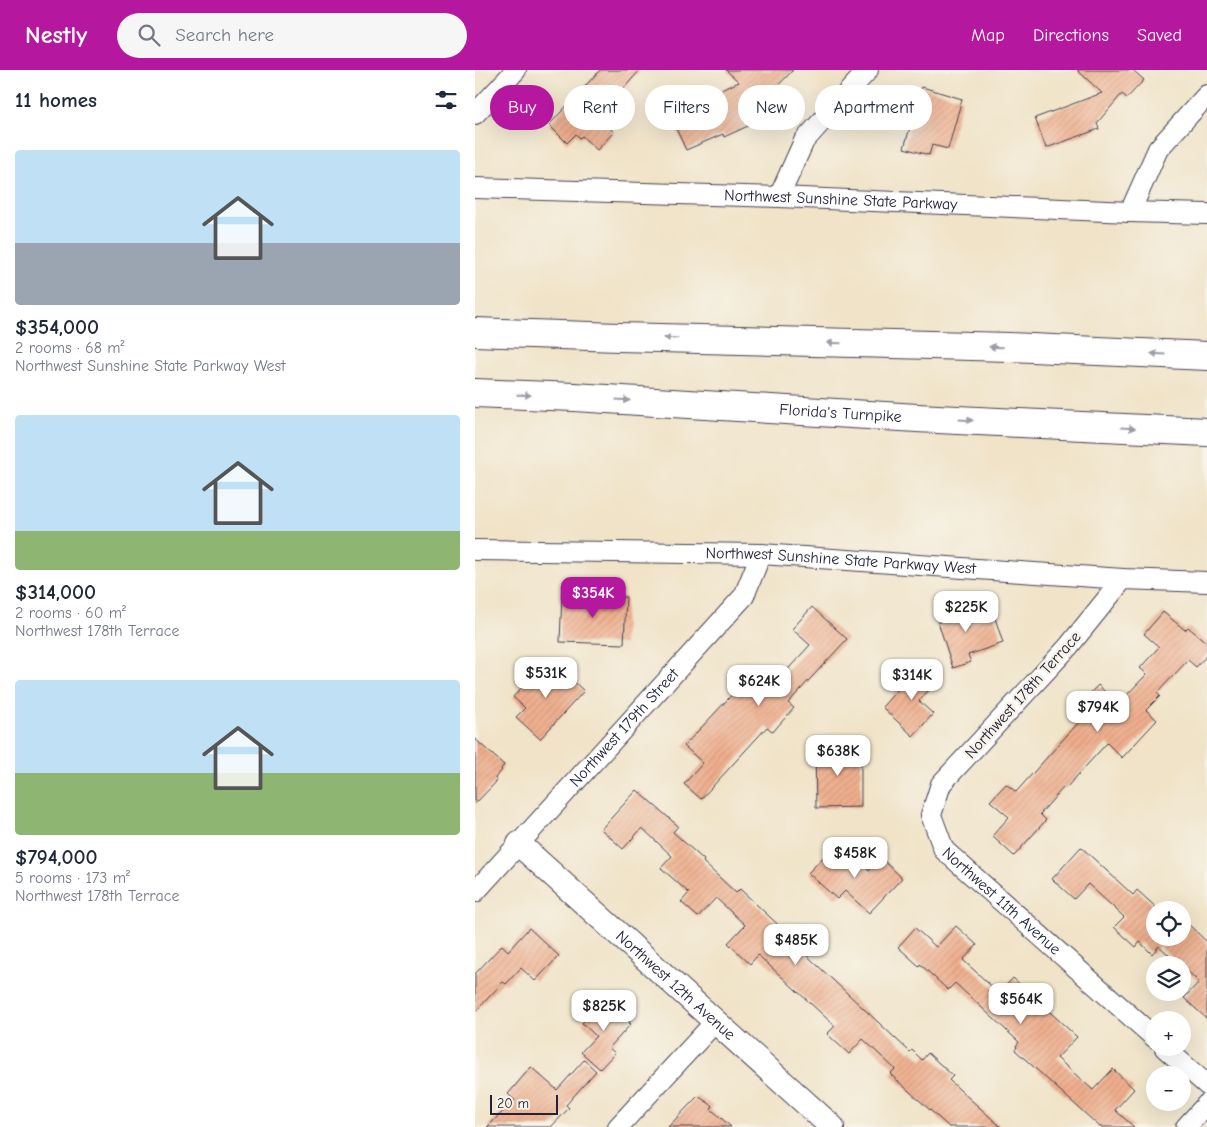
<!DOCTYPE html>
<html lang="en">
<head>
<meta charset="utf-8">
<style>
	:root { --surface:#fff; --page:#f6f6f7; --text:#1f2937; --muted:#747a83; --accent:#b5179e }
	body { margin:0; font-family:"Comic Neue",sans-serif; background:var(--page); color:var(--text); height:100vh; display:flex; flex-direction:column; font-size:19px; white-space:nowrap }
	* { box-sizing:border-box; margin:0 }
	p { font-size:16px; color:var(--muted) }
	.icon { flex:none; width:28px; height:28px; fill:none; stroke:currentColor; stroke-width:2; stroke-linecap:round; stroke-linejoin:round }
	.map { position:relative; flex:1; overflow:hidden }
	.drawer { display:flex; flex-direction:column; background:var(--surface); width:475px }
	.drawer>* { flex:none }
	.hud { position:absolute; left:15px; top:15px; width:475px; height:45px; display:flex; gap:10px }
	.buttons { position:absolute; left:671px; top:831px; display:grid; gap:10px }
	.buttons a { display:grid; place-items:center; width:45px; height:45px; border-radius:50%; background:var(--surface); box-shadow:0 5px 20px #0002; font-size:25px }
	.scale { position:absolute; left:15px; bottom:12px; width:68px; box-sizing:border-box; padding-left:5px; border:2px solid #22223b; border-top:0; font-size:14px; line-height:18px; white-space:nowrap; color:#22223b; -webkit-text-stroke:4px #f7f3e8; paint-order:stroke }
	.price { position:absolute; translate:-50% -42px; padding:0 11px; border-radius:10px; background:#fff; color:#222; font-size:16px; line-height:32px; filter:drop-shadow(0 1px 2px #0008) }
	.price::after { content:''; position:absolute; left:50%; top:30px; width:15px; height:11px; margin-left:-8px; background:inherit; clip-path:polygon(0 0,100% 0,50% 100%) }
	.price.current { background:var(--accent); color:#fff }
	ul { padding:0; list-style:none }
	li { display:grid; align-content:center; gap:10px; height:265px; padding:0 15px }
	li span { display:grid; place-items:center; height:155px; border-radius:5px; color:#555 }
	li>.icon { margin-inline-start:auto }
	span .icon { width:90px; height:90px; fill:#fffc; stroke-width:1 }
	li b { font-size:21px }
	h2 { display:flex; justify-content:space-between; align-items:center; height:60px; padding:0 15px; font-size:21px }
	.chip { padding:0 18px; border-radius:22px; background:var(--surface); box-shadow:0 5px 20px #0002; font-size:18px; line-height:45px }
	.chip.current { background:var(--accent); color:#fff }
	header { display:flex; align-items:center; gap:30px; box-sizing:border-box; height:70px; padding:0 25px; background:var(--accent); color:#fff }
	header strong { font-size:24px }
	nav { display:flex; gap:28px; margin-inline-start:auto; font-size:18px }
	.search { width:350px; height:45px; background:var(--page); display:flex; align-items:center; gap:12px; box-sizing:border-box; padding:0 18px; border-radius:28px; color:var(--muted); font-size:19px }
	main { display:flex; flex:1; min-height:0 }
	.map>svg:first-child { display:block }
</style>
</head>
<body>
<header>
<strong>Nestly</strong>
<div class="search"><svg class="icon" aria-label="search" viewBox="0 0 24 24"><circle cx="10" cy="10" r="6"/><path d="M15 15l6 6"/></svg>Search here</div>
<nav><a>Map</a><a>Directions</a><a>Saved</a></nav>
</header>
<main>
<section class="drawer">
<h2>11 homes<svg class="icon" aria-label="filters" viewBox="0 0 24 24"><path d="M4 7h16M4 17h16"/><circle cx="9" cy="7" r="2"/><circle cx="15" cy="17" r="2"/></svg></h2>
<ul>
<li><span style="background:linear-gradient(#bfe0f5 60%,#9aa5b1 0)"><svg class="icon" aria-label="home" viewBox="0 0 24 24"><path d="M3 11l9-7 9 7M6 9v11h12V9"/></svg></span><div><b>$354,000</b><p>2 rooms · 68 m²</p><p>Northwest Sunshine State Parkway West</p></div></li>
<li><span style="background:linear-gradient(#bfe0f5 75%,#8fb573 0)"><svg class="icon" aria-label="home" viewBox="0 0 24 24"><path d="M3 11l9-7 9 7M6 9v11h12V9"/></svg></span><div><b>$314,000</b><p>2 rooms · 60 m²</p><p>Northwest 178th Terrace</p></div></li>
<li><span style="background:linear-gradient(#bfe0f5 60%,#8fb573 0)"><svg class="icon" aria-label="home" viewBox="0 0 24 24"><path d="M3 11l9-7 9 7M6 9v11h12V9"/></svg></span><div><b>$794,000</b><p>5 rooms · 173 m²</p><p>Northwest 178th Terrace</p></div></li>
</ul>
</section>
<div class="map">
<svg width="732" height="1057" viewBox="0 0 732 1057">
	<defs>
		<pattern id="building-hatch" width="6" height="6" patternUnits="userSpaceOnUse" patternTransform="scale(1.25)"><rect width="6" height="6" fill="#efaf8d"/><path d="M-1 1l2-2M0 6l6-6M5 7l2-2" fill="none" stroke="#cd967b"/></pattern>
	</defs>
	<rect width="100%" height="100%" fill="#f7f3e8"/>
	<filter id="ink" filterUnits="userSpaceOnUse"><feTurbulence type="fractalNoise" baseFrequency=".02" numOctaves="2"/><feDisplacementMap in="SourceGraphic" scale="10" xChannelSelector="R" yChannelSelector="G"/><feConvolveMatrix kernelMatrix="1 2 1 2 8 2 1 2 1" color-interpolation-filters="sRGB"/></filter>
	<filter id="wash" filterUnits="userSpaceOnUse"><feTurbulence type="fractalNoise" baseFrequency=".0096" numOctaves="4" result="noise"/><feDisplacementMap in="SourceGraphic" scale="20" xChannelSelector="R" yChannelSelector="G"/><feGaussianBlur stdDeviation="1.12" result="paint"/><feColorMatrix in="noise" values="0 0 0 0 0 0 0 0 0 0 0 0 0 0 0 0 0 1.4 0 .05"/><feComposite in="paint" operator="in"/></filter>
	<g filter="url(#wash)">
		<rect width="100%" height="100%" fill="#f0e3c8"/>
		<g id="blocks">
			<path fill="url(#building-hatch)" d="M 125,0 L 165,0 L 123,47 L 139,62 L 122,80 L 107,66 L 105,68 L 101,64 L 92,73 L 74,55 Z
				M 251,0 L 318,0 L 270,50 L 273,56 L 249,67 L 248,64 L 211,80 L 198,52 L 226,40 L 221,31 L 264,12 Z
				M 602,0 L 658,0 L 669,10 L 652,28 L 647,24 L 622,53 L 624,59 L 571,78 L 560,48 L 627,23 Z
				M 447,17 L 487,29 L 473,79 L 457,75 L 454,85 L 429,78 Z
				M 87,523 L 120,525 L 120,523 L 137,524 L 138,527 L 151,527 L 149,574 L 85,572 Z
				M 483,529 L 492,555 L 519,545 L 528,573 L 493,585 L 496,592 L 478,598 L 463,552 L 465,552 L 460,537 Z
				M 337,537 L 372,569 L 313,633 L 319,638 L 303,656 L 298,662 L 292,657 L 226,729 L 209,714 L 228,693 L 209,676 L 268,613 L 283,626 L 301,605 L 305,608 L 335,575 L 317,559 Z
				M 688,542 L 710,560 L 713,557 L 732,573 L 732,585 L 721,597 L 713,590 L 682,623 L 685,626 L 671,640 L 682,650 L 647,688 L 632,673 L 591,718 L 589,717 L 565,744 L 571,750 L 539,786 L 517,766 L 534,747 L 515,731 L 531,714 L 541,722 L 611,644 L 603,636 L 623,615 L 643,634 L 672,604 L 665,598 L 684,577 L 669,564 Z
				M 75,590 L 109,621 L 65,669 L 41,647 L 50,638 L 38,627 L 55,608 L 57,610 Z
				M 446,594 L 463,610 L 444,631 L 458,644 L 438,666 L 407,637 Z
				M 0,669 L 29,695 L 26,699 L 27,700 L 20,708 L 22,711 L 0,734 Z
				M 340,677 L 386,677 L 386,737 L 341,738 Z
				M 162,720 L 203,756 L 198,762 L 229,790 L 228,792 L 261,823 L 265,819 L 313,864 L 311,866 L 435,982 L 437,980 L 447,990 L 453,983 L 478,1006 L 474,1010 L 526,1057 L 474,1057 L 415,1004 L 420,999 L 388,969 L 374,984 L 352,964 L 360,956 L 283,885 L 275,894 L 253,873 L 270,855 L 241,828 L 223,847 L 206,832 L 214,823 L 186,798 L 197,786 L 167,758 L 148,779 L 126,759 Z
				M 606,777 L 658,825 L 662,820 L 684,840 L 680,840 L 680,868 L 708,868 L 708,849 L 732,872 L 732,949 L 709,928 L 724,912 L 708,897 L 708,895 L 705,895 L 684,876 L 677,884 L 665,872 L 661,877 L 639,857 L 649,847 L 613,814 L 599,829 L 577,809 Z
				M 357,778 L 376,795 L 381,789 L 394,801 L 406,788 L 427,808 L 394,843 L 370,821 L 362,829 L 333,803 Z
				M 481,856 L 502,875 L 488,890 L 524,923 L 538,908 L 602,967 L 582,988 L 618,1020 L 638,999 L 659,1019 L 640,1040 L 659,1057 L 625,1057 L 540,980 L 542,977 L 541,976 L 544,972 L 480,913 L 473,920 L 445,894 L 444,896 L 423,877 L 440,858 L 461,877 Z
				M 54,858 L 84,886 L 60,911 L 46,898 L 31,914 L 28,912 L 0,942 L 0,904 L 27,875 L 33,881 Z
				M 130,928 L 155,951 L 154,953 L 156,954 L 134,978 L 140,983 L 125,999 L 106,982 L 121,966 L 107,953 Z
				M 109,990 L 121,1001 L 91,1035 L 94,1038 L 76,1057 L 12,1057 L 40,1030 L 33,1024 L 56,997 L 82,1020 Z
				M 223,1026 L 238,1036 L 236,1039 L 256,1057 L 193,1057 Z"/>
		</g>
	</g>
	<g filter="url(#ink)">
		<use href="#blocks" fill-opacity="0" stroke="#413f50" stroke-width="1"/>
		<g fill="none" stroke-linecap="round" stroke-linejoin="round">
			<g stroke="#413f50" stroke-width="22">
				<g id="minor">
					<path d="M 0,44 L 41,0"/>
					<path id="s1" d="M 0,118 L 304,127 L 655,142 L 732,144"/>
					<path d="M 304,127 L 329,71 L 393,0"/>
					<path d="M 655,142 L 683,79 L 732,25"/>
					<path id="s2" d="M 0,480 L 286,484 L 648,509 L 732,512"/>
					<path id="s3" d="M 648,509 L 593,577 L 466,714 L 456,745 L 469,780 L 680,968"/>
					<path id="s4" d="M 0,822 L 269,526 L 286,484"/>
					<path d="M 690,978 L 732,1015"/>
					<path d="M 143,1057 L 240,952"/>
					<path d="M 711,1057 L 732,1034"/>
				</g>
			</g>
			<g stroke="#413f50" stroke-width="26">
				<g id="tertiary">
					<path id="s5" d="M 44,774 L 357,1057"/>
				</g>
			</g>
			<g stroke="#413f50" stroke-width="30">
				<g id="motorway">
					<path d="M 0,262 L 144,267 L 535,277 L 732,286"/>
					<path id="s6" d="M 0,323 L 99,327 L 442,348 L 732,362"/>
				</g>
			</g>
			<use href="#minor" stroke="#fff" stroke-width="20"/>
			<use href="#tertiary" stroke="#fff" stroke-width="24"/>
			<use href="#motorway" stroke="#fff" stroke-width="28"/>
		</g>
		<defs><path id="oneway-solid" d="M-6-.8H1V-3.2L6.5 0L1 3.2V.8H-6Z" transform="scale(1.25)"/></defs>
		<g fill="#9c9ca7">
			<use href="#oneway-solid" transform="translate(196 268) rotate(-178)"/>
			<use href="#oneway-solid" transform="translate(359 273) rotate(-178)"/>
			<use href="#oneway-solid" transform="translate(521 277) rotate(-178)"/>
			<use href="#oneway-solid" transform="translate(683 284) rotate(-177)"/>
			<use href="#oneway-solid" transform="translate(49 325) rotate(2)"/>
			<use href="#oneway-solid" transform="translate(148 330) rotate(4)"/>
			<use href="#oneway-solid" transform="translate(491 350) rotate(3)"/>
			<use href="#oneway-solid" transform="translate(653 358) rotate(3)"/>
		</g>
	</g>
	<g text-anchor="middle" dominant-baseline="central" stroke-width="5" stroke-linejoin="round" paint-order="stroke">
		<g font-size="16" fill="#22223b" stroke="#f7f3e8">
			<text stroke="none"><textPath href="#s1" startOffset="366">Northwest Sunshine State Parkway</textPath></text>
			<text stroke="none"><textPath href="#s6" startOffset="366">Florida's Turnpike</textPath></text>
			<text stroke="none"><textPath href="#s2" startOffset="366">Northwest Sunshine State Parkway West</textPath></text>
			<text transform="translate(548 625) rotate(-48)">Northwest 178th Terrace</text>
			<text stroke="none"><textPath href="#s4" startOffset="222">Northwest 179th Street</textPath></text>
			<text stroke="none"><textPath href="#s3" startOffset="421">Northwest 11th Avenue</textPath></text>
			<text stroke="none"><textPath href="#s5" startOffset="211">Northwest 12th Avenue</textPath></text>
		</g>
	</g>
</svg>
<div class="buttons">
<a><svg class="icon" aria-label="locate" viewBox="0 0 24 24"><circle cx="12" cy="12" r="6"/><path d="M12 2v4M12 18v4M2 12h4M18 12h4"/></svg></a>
<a><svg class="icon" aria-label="layers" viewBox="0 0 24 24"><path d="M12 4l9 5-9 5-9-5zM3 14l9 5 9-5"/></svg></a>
<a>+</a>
<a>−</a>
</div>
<div class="scale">20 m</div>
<b class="price current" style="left:118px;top:549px">$354K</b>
<b class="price" style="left:491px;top:563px">$225K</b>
<b class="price" style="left:71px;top:629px">$531K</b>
<b class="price" style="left:437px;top:631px">$314K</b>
<b class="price" style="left:284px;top:637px">$624K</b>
<b class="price" style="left:623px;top:663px">$794K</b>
<b class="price" style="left:363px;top:707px">$638K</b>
<b class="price" style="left:380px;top:809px">$458K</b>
<b class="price" style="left:321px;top:896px">$485K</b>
<b class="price" style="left:546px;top:955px">$564K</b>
<b class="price" style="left:129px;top:962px">$825K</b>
<div class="hud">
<a class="chip current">Buy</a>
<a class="chip">Rent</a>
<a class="chip">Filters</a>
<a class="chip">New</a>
<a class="chip">Apartment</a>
</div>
</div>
</main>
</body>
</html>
